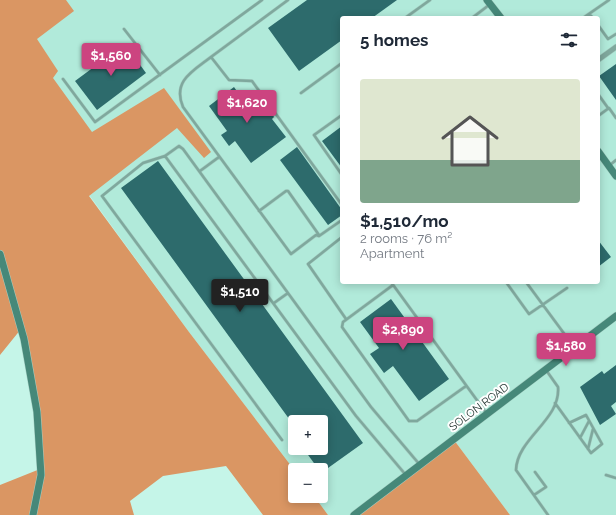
<!DOCTYPE html>
<html lang="en">
<head>
<meta charset="utf-8">
<style>
	:root { --surface:#fff; --page:#f6f6f7; --text:#1f2937; --muted:#747a83; --line:#e0e1e3; --accent:#cc4480 }
	body { margin:0; font-family:Raleway,sans-serif; background:var(--page); color:var(--text); height:100vh; display:flex; flex-direction:column; font-size:15px; white-space:nowrap }
	* { box-sizing:border-box; margin:0 }
	p { font-size:13px; color:var(--muted) }
	.icon { flex:none; width:22px; height:22px; fill:none; stroke:currentColor; stroke-width:2; stroke-linecap:round; stroke-linejoin:round }
	.map { position:relative; flex:1; overflow:hidden }
	.panel { position:absolute; left:340px; top:16px; width:260px; height:268px; display:flex; flex-direction:column; background:var(--surface); border-radius:4px; box-shadow:0 2px 10px #0003 }
	.panel>* { flex:none }
	.buttons { position:absolute; left:288px; top:415px; display:grid; gap:8px }
	.buttons a { display:grid; place-items:center; width:40px; height:40px; border-radius:4px; background:var(--surface); box-shadow:0 2px 10px #0003; font-size:20px }
	.price { position:absolute; translate:-50% -34px; padding:0 9px; border-radius:4px; background:var(--accent); color:#fff; font-size:13px; line-height:26px; filter:drop-shadow(0 1px 2px #0008) }
	.price::after { content:''; position:absolute; left:50%; top:24px; width:12px; height:9px; margin-left:-6px; background:inherit; clip-path:polygon(0 0,100% 0,50% 100%) }
	.price.selected { background:#222; color:#fff }
	ul { padding:0; list-style:none }
	li { display:grid; align-content:center; gap:8px; height:212px; padding:0 20px }
	li+li { border-top:1px solid var(--line) }
	li span { display:grid; place-items:center; height:124px; border-radius:4px; color:#555 }
	li>.icon { margin-inline-start:auto }
	span .icon { width:72px; height:72px; fill:#fffc; stroke-width:1 }
	li b { font-size:17px }
	h2 { display:flex; justify-content:space-between; align-items:center; height:48px; padding:0 20px; font-size:17px }
	.map>svg:first-child { display:block }
</style>
</head>
<body>
<div class="map">
<svg width="616" height="515" viewBox="0 0 616 515">
	<rect width="100%" height="100%" fill="#c5f5e8"/>
	<path fill="#b1eada" fill-rule="evenodd" d="M 0,0 L 616,0 L 616,515 L 510,515 L 454,440 L 354,515 L 328,515 L 314,496 L 321,496 L 321,470 L 295,471 L 189,332 L 74,174 ZM 342,18 L 598,18 L 598,282 L 342,282 ZM 295,422 L 321,422 L 321,448 L 295,448 Z"/>
	<path fill="#da9663" d="M 0,0 L 66,0 L 74,11 L 37,39 L 58,71 L 53,78 L 92,132 L 164,88 L 211,152 L 204,158 L 177,128 L 89,196 L 189,332 L 295,471 L 295,496 L 314,496 L 328,515 L 263,515 L 226,466 L 163,476 L 130,501 L 134,515 L 0,515 L 0,485 L 40,469 L 37,412 L 21,329 L 0,355 Z
		M 454,440 L 510,515 L 354,515 Z"/>
	<path fill="#2d6b6c" d="M 307,0 L 397,0 L 372,18 L 342,18 L 342,40 L 299,71 L 268,28 Z
		M 125,44 L 146,73 L 97,110 L 75,81 Z
		M 616,64 L 616,100 L 599,76 Z
		M 234,87 L 241,97 L 250,90 L 267,112 L 270,110 L 274,117 L 272,119 L 286,137 L 251,163 L 235,141 L 229,146 L 221,135 L 227,131 L 209,106 Z
		M 342,126 L 342,168 L 322,141 Z
		M 297,147 L 342,210 L 342,215 L 328,225 L 280,160 Z
		M 158,161 L 363,443 L 321,473 L 321,470 L 319,470 L 303,448 L 321,448 L 321,422 L 295,422 L 295,427 L 121,188 Z
		M 598,240 L 611,257 L 598,267 Z
		M 391,299 L 449,379 L 419,401 L 393,366 L 384,373 L 370,354 L 379,348 L 360,322 Z
		M 616,365 L 616,402 L 611,406 L 616,414 L 600,425 L 580,387 L 602,371 L 604,374 Z"/>
	<g fill="none" stroke-linecap="round" stroke-linejoin="round">
		<g stroke="#a5cfc3" stroke-width="3.5">
			<path id="lane" d="M 589,14 L 593,18
				M 405,18 L 430,0
				M 472,18 L 489,5
				M 583,18 L 609,0
				M 598,25 L 608,39 L 616,34
				M 124,29 L 160,75
				M 211,57 L 288,0
				M 63,79 L 95,122 L 262,0
				M 301,93 L 342,63
				M 598,94 L 608,108
				M 342,115 L 314,135 L 342,175
				M 598,116 L 609,108 L 616,118
				M 165,156 L 143,163 L 102,196 L 282,440
				M 610,165 L 616,160
				M 200,171 L 219,157
				M 342,205 L 252,81 L 229,80 L 211,57 C 193,71 172,81 183,107 L 291,254 L 316,235 L 319,236 L 342,220
				M 259,211 L 286,191 L 288,191 L 319,235
				M 342,237 L 308,264 L 346,319
				M 391,282 L 487,414
				M 506,282 L 529,314 L 567,288
				M 526,282 L 574,347
				M 393,285 L 343,322 L 342,327 L 409,421 L 417,421 L 466,386
				M 274,303 L 288,293
				M 546,370 L 558,387 C 561,420 517,438 516,470 L 548,515
				M 555,403 L 591,453 L 602,444 L 586,415 L 569,423
				M 580,438 L 589,421
				M 588,449 L 593,429
				M 405,474 L 356,416 L 165,156 L 179,146 L 183,149 L 371,407 L 420,465
				M 606,475 L 616,478
				M 534,495 L 546,487 L 535,472"/>
		</g>
		<g stroke="#a5cfc3" stroke-width="6">
			<path id="street" d="M 598,60 L 616,47"/>
		</g>
		<g stroke="#a5cfc3" stroke-width="8">
			<path id="secondary" d="M 487,0 L 501,18
				M 598,151 L 616,176
				M 0,254 L 24,339 L 37,412 L 41,475 L 33,515
				M 354,515 L 616,316"/>
		</g>
		<use href="#lane" stroke="#7fa89d" stroke-width="2.5"/>
		<use href="#street" stroke="#7fa89d" stroke-width="5"/>
		<use href="#secondary" stroke="#468879" stroke-width="7"/>
	</g>
	<g text-anchor="middle" dominant-baseline="central" stroke-width="4" stroke-linejoin="round" paint-order="stroke">
		<g font-size="11" fill="#233631" stroke="#fff">
			<text transform="translate(479 407) rotate(-37)">SOLON ROAD</text>
		</g>
	</g>
</svg>
<div class="buttons">
<a>+</a>
<a>−</a>
</div>
<b class="price" style="left:111px;top:77px">$1,560</b>
<b class="price" style="left:247px;top:124px">$1,620</b>
<b class="price selected" style="left:240px;top:313px">$1,510</b>
<b class="price" style="left:403px;top:351px">$2,890</b>
<b class="price" style="left:566px;top:367px">$1,580</b>
<section class="panel">
<h2>5 homes<svg class="icon" aria-label="filters" viewBox="0 0 24 24"><path d="M4 7h16M4 17h16"/><circle cx="9" cy="7" r="2"/><circle cx="15" cy="17" r="2"/></svg></h2>
<ul>
<li><span style="background:linear-gradient(#dfe7d0 65%,#7fa58c 0)"><svg class="icon" aria-label="home" viewBox="0 0 24 24"><path d="M3 11l9-7 9 7M6 9v11h12V9"/></svg></span><div><b>$1,510/mo</b><p>2 rooms · 76 m²</p><p>Apartment</p></div></li>
</ul>
</section>
</div>
</body>
</html>
